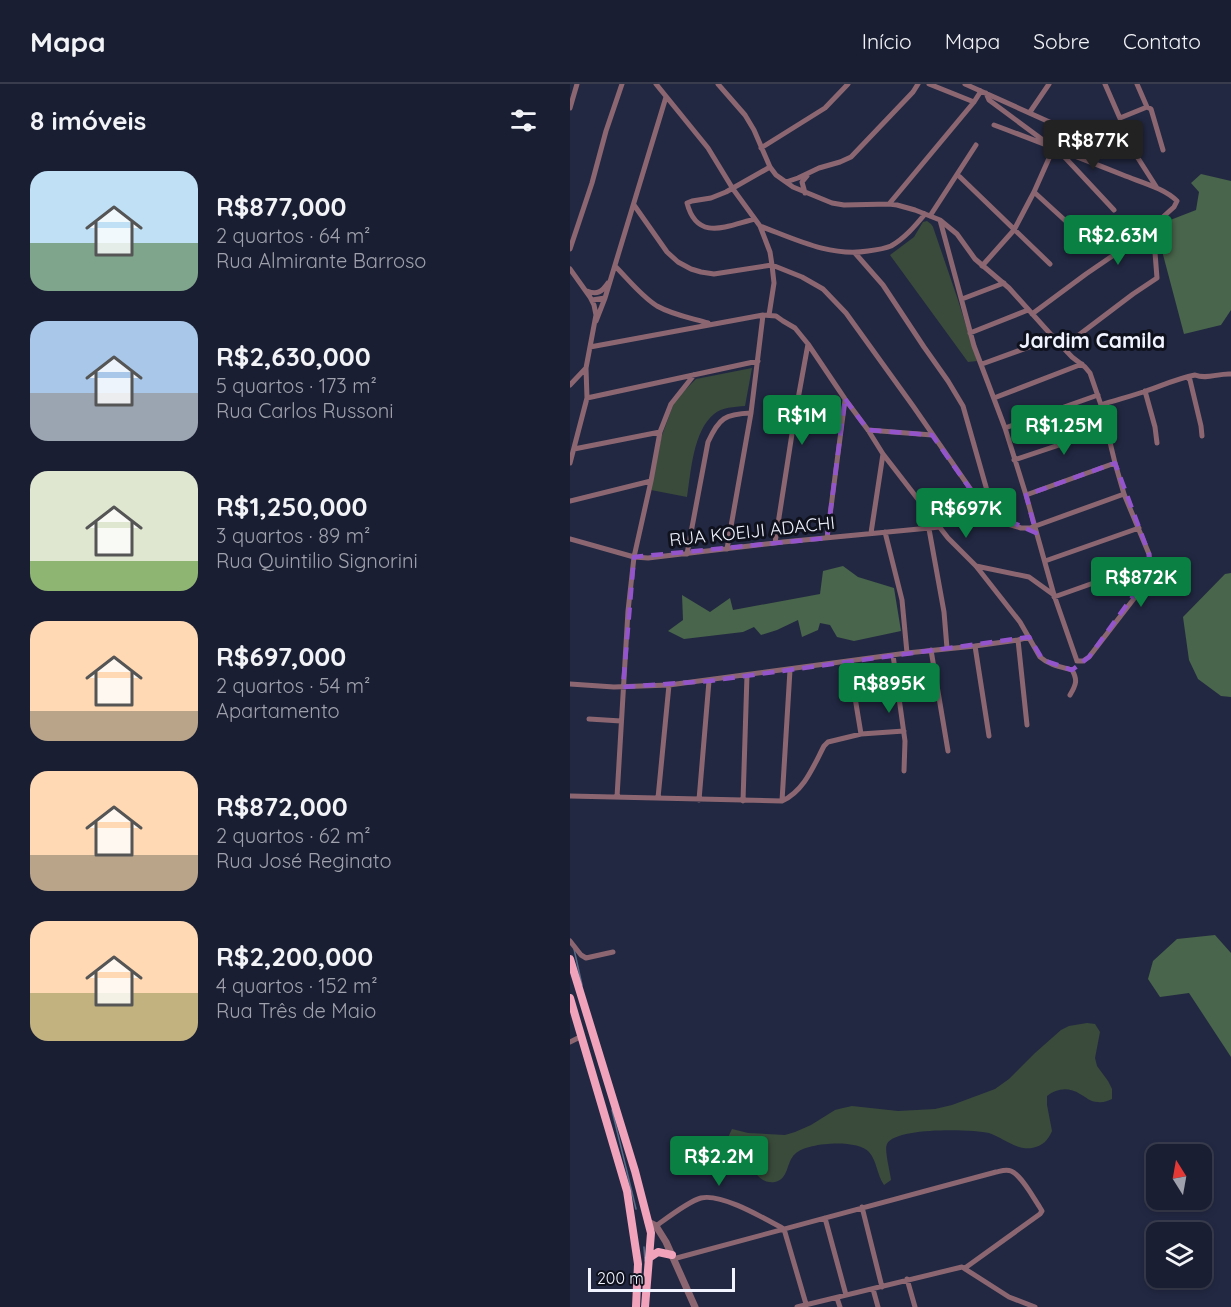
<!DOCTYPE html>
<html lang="pt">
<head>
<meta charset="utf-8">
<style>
	:root { --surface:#1a1e32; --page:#23273a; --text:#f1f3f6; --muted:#9fa2ac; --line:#383c4d; --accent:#0b8043 }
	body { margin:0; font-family:Quicksand,sans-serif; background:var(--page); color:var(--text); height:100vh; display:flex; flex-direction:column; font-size:22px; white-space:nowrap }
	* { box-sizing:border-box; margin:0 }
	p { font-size:20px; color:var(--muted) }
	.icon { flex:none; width:33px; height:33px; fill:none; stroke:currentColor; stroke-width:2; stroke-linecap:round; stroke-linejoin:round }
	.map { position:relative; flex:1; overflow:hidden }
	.side { display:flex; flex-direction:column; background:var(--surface); width:570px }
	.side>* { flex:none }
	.needle { width:39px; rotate:349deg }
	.tools { position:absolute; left:576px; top:1060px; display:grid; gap:12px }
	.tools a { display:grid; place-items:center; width:66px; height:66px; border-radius:12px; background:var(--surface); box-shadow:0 3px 9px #0003,0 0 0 2px var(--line); font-size:30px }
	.scale { position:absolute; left:18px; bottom:15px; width:147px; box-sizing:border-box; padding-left:6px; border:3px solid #f1f4ff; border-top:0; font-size:16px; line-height:21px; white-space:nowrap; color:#f1f4ff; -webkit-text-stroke:4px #0f121d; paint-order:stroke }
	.price { position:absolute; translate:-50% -51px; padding:0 14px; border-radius:6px; background:var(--accent); color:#fff; font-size:20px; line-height:39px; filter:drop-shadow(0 2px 3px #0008) }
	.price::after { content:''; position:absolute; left:50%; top:36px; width:18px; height:14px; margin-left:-9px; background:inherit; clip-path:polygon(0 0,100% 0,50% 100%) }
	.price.active { background:#222; color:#fff }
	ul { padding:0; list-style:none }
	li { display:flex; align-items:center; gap:18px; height:150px; padding:0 30px }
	li span { display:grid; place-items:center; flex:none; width:168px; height:120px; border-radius:18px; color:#555 }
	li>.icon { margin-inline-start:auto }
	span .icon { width:72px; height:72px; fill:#fffc; stroke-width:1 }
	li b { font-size:26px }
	h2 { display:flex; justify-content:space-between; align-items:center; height:72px; padding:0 30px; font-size:26px }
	header { display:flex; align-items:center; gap:36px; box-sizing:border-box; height:84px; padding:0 30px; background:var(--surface); border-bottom:2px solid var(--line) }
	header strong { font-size:28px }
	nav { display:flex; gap:33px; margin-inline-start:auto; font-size:21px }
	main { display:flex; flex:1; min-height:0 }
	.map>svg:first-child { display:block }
</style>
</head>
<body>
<header>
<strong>Mapa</strong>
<nav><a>Início</a><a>Mapa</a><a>Sobre</a><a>Contato</a></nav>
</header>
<main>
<section class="side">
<h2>8 imóveis<svg class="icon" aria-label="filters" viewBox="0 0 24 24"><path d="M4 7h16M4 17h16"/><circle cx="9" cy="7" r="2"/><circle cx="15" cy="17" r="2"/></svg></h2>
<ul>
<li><span style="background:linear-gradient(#bfe0f5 60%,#7fa58c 0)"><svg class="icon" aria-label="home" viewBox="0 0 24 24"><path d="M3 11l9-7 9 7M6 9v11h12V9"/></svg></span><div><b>R$877,000</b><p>2 quartos · 64 m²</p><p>Rua Almirante Barroso</p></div></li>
<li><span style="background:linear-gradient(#a9c7e8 60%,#9aa5b1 0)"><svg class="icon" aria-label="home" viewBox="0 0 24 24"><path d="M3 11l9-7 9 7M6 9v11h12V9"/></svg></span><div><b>R$2,630,000</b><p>5 quartos · 173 m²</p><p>Rua Carlos Russoni</p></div></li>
<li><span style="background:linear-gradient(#dfe7d0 75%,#8fb573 0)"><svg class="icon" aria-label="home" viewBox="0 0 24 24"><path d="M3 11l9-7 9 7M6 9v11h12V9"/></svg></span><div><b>R$1,250,000</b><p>3 quartos · 89 m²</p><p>Rua Quintilio Signorini</p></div></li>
<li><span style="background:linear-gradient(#ffd9b3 75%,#b9a48a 0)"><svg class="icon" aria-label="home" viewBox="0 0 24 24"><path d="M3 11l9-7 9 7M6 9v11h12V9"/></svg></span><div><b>R$697,000</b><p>2 quartos · 54 m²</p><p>Apartamento</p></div></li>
<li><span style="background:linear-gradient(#ffd9b3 70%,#b9a48a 0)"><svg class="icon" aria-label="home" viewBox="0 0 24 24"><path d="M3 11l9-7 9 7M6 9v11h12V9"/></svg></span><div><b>R$872,000</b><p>2 quartos · 62 m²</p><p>Rua José Reginato</p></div></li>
<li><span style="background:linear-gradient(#ffd9b3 60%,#c2b280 0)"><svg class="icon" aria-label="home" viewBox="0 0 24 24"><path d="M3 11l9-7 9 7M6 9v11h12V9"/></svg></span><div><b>R$2,200,000</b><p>4 quartos · 152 m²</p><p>Rua Três de Maio</p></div></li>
</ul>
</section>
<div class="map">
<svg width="661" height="1223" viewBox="0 0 661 1223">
	<rect width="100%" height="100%" fill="#222842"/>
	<path fill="#3a4b3b" d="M 357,137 L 361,140 L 363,143 L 388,216 L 407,277 L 398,278 L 320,171 L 344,153 L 353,138 Z
		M 182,284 L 175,322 C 164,323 152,323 144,330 C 123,347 121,388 117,413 L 81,406 L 91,354 L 105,316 L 126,295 Z
		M 517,939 L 525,940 L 530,948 L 525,974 L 527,982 L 538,997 L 542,1005 L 542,1015 C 537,1017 533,1019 528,1018 C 520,1018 516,1013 510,1010 C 499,1003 487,1004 477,1012 L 477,1021 L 482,1047 C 478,1056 473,1062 462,1064 C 445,1066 434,1054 419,1049 C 402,1045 325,1043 317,1060 C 314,1066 320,1087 321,1096 L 314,1101 C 307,1091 307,1077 299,1068 C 288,1055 237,1058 225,1070 C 216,1078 219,1095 205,1098 C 192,1100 187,1090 179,1083 C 172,1077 160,1077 157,1067 C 155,1060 159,1051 162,1045 L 178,1049 L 215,1051 L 225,1048 L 241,1041 L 265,1026 L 273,1024 L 282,1022 L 328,1027 L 365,1025 L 382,1021 L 425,1005 L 439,995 L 465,969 L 491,946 L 499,942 Z"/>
	<path fill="#49654b" d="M 631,90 L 661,97 L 661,226 L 651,241 L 614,250 L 591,163 L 598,159 L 599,150 L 594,147 L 589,147 L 590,140 L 626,126 L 629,108 L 621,99 Z
		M 273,482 L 288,493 L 324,504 L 331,547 L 284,557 L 267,553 L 260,541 L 250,539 L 248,546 L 232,553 L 228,536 L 207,546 L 191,551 L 184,543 L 173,548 L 114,555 L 98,547 L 113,536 L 112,511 L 140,528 L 160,514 L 163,526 L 250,510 L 253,487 Z
		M 661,489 L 661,613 L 651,612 L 628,595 L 619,576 L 613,533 L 655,490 Z
		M 645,851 L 661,869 L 661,973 L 619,909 L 590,913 L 578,895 L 583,877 L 607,855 Z"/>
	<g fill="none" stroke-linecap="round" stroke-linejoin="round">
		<path stroke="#566b88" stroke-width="1.5" d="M 4,865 L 12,901
			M 42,1026 L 66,1125
			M 74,1163 L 75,1177"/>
		<path stroke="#8c6772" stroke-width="5" d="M 86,0 L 138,64 L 163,105 L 190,142 L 200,168 L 202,181 L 204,199 L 199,231
			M 148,0 L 175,31 L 184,46 L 200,83 L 206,91 L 223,103 L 262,119 L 274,121 L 319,120 L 327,121 L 345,126 L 370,136 L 387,150 L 405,175 L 439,204 L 484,254 L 502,273 L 515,283 L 520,289 L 531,321 L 545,379 L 554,410 L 579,470 L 580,479 L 579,490 L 576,499 L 519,573 L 513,577 L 507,577
			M 359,0 L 404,18
			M 395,0 L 553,71 L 566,71
			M 535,0 L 566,71 L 587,104
			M 567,0 L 577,23 L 581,25 L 593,66
			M 416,9 L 419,16 L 477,59
			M 0,24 L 7,0
			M 460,28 L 479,0
			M 550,34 L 577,23
			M 424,41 C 467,57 510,74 553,91 C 570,98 594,104 607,117 L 604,123 L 573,151 L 516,190 L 462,230
			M 191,64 L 255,24 L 278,0
			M 488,66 L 544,126
			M 390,93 L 480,180
			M 216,98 L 228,94 L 249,84 L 270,78 L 281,73 L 343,8 L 348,0
			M 464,108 L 511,151
			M 235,109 L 232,98 L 237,92
			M 319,120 L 404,18 L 411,7
			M 64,121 L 97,168 L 108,178 L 121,185 L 131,188 L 144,190 L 202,181 L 232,193 L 253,205 L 276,229 L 343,322 L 415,426 L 438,440 L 451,444 L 460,444 L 554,410
			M 360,132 L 406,61
			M 185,135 C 157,142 127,158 117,119 L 122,117 L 141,114 L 156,108 L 200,83
			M 370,136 L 404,262 L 435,344 L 456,411 L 484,511 L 507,577
			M 190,142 C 225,155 260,173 298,167 C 306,166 314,165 321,162 C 335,154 345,142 355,130
			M 0,165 L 22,99 L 36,47 L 52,0
			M 285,169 L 313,201 L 354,263 L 378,297 L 393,322 L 424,431
			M 45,182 C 58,195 71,212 87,222 C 103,231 121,234 138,239
			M 412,182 L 444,146 L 464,108 L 484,63
			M 0,185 L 20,213 L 24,221 L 26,231 L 16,284 L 17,314 L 0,379
			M 17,207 C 27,211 32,208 38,199
			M 392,215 L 434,199
			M 22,216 L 35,214 L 96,13
			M 26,237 L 35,214
			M 400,249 L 458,226
			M 20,263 L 193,231 L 206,232 L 213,237 L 225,244 L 238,260 L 275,315 L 298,346 L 313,370 L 378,454 L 406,482 L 450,538 L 470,573 C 479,581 491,583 502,586 C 508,596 506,601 500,611
			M 493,263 L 563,210 L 587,194 L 583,143
			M 412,280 L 484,254
			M 618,294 L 620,296 L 631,342 L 632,352
			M 0,301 L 16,284
			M 575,307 L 585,343 L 587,359
			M 17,314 L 188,277
			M 424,314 L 512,280
			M 531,321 C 546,316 562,312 576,307 C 593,301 609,294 625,291 C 637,296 648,289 661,290
			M 435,344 L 528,311
			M 298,346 L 362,351
			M 4,365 L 90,348
			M 444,376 L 537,345
			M 456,411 L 545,379
			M 0,417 L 81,397
			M 359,445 L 374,528 L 377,564
			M 315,448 L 332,516 L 337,569
			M 301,449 L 313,370
			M 257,454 L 275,316
			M 0,455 L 64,473 L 78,474 L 213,458 L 370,443
			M 205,459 L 224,337 L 238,260
			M 157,465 L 181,329 L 193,231
			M 117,470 L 138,358 C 149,334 155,330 181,329
			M 475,477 L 569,444
			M 406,482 L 459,493 L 484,511
			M 484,513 L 580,479
			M 448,556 L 457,641
			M 405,562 L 419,652
			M 361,566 L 378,667
			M 323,571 L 335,657 L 334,687
			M 279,577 L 291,650
			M 0,600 L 44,603 L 99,601 L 337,569 L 405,562 L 448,556 L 459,553
			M 19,635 L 51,637
			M 0,712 L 212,717 C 234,707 243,683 254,662 L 258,658 L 291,650 L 334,647
			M 47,713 L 58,527 L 64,473 L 81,397 L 90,348 L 101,320 L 124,291
			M 88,714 L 99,601
			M 129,716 L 139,597
			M 173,717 L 177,591
			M 212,717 L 220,586
			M 0,857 L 11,871 L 16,874 L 43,868
			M 0,958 L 12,952
			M 292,1123 L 312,1203
			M 255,1134 L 276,1211
			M 86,1142 C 97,1134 119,1117 131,1114 C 152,1109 195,1135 214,1145 L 236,1220
			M 103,1175 L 426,1088 C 431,1087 436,1085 441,1087 C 451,1091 463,1113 469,1122 L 472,1127 L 470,1130 L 395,1184
			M 337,1195 L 345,1223
			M 303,1205 L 308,1223
			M 267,1214 L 270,1223
			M 227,1223 L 392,1183 L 439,1213 L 465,1223"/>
		<path stroke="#8c6772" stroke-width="7" d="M 78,1138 L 86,1142 L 96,1158 L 125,1223"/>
		<path stroke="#f0a3bb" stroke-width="8" d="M 0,875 L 65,1087 L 81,1149 L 75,1223
			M 0,914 L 57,1107 L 68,1180 L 66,1223
			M 79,1174 L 88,1168 L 102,1171"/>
	</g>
	<path fill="none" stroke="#9354cc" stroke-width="4.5" stroke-dasharray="12 8" stroke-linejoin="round" d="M 275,315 L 298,346 L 362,351 L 415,426 L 466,449 L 456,411 L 545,379 L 579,470 L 579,490 L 519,573 L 502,586 L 473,576 L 459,553 L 139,597 L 53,603 L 64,473 L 257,454 Z"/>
	<g text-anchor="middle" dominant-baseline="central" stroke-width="6" stroke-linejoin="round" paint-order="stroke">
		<g font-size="18" fill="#f1f4ff" stroke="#0f121d">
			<text transform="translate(182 447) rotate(-6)">RUA KOEIJI ADACHI</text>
		</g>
		<g font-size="21" font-weight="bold" fill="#f1f4ff" stroke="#0f121d">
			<text x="522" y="256">Jardim Camila</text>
		</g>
	</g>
</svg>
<div class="tools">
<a><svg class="needle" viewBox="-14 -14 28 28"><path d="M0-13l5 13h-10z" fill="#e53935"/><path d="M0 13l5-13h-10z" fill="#9fa2ac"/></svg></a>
<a><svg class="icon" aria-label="layers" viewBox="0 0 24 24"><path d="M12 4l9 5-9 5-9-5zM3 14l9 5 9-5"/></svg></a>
</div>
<div class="scale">200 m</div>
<b class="price active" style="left:523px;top:87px">R$877K</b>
<b class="price" style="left:548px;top:182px">R$2.63M</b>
<b class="price" style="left:232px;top:362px">R$1M</b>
<b class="price" style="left:494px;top:372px">R$1.25M</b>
<b class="price" style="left:396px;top:455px">R$697K</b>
<b class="price" style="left:571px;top:524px">R$872K</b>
<b class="price" style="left:319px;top:630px">R$895K</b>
<b class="price" style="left:149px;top:1103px">R$2.2M</b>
</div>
</main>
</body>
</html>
